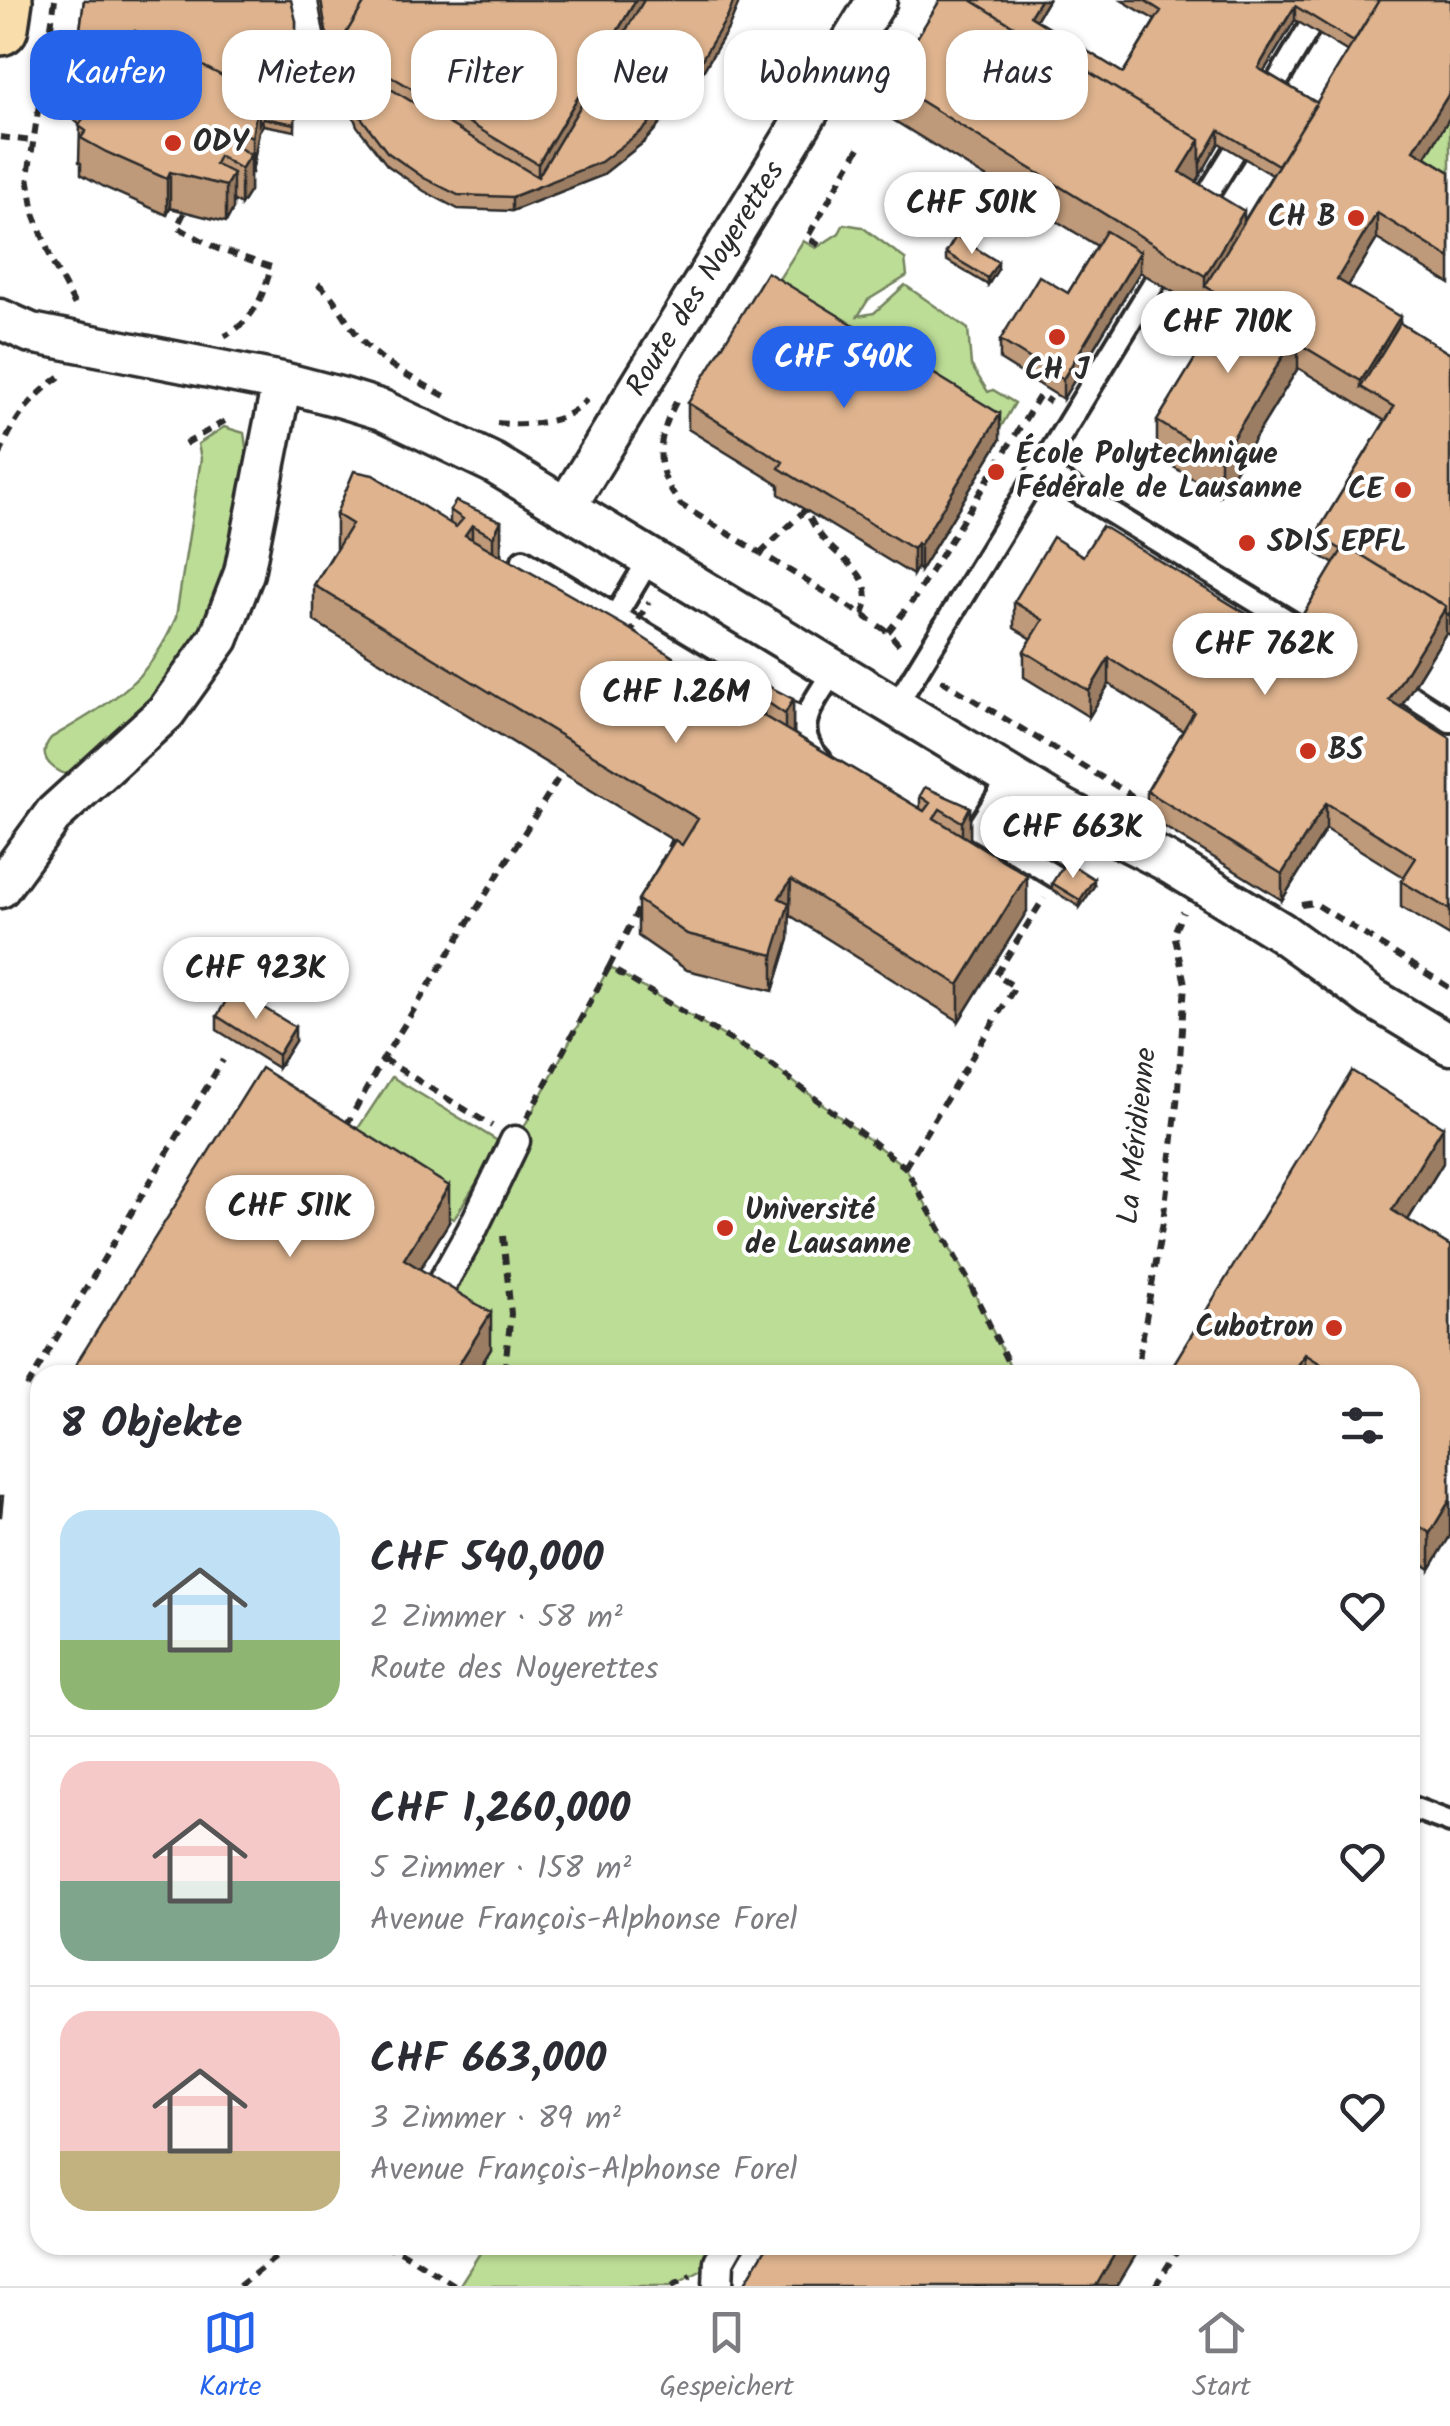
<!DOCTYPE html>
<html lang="de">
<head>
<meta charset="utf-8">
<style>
	:root { --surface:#fff; --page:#f7f7f7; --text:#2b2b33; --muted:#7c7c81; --line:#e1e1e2; --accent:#2563eb }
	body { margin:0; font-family:Kalam,sans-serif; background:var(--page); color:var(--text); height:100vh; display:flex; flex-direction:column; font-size:38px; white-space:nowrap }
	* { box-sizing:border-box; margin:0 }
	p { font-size:32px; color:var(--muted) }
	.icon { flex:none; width:55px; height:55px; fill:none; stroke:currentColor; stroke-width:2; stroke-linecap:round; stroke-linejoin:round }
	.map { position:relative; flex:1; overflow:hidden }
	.side { position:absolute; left:30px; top:1365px; width:1390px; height:890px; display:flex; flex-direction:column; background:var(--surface); border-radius:30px; box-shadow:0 2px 8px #0004 }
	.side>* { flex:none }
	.hud { position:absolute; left:30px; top:30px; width:1390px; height:90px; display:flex; gap:20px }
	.price { position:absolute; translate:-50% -85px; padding:0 22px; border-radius:35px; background:#fff; color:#222; font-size:32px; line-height:65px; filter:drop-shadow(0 2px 5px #0008) }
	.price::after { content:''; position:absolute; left:50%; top:60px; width:30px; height:22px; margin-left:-15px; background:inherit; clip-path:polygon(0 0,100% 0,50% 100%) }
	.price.current { background:var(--accent); color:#fff }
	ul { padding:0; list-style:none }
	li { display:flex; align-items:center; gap:30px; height:250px; padding:0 30px }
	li+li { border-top:2px solid var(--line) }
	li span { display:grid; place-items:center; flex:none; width:280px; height:200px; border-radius:30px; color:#555 }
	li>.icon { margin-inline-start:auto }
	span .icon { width:120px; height:120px; fill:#fffc; stroke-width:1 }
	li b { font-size:42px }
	h2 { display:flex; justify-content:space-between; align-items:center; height:120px; padding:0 30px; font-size:42px }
	.pill { padding:0 35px; border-radius:30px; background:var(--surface); box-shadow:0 2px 8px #0004; font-size:35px; line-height:90px }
	.pill.current { background:var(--accent); color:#fff }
	.menu { display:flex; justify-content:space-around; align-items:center; height:140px; border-top:2px solid var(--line); background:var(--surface); font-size:28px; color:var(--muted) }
	.menu a { display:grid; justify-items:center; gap:5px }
	.menu .current { color:var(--accent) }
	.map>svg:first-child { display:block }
</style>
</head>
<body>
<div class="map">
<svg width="1450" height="2286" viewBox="0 0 1450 2286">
	<rect width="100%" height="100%" fill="#fff"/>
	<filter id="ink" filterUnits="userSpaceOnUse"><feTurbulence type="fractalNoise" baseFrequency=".01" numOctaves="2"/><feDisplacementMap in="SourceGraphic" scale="20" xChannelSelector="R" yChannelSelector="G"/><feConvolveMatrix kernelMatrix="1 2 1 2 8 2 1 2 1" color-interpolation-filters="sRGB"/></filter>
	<g filter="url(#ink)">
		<path fill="#bcdd96" stroke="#748460" stroke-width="2.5" d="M 1450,117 L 1450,198 L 1414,176 Z
			M 844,224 L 862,227 L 905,259 L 907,276 L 868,300 L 858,316 L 874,313 L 905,285 L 968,329 L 971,365 L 988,392 L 993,390 L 1015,403 L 995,437 L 767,298 L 803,241 L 816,248 L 839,233 Z
			M 224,427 L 244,433 C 252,474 243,513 230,553 C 222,579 215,608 203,632 C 176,685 117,745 67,775 C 50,768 36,756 51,738 C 108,704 150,682 176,617 L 201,459 L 198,444 Z
			M 609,967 L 769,1063 L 905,1167 L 967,1278 L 1014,1375 L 475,1375 L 490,1349 L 427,1310 Z
			M 392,1077 L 501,1143 L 454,1219 L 343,1151 Z
			M 485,2245 L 728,2245 L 719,2261 L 672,2286 L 459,2286 Z"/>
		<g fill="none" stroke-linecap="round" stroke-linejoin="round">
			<g stroke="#2b2b2b" stroke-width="28">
				<path id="service" d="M 1272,90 L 1309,28
					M 1198,210 L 1234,152
					M 1040,469 L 1308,633
					M 523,560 L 750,697 L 804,718
					M 610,625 L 650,558
					M 1408,694 L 1450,721
					M 895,707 L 1155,281
					M 820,759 C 788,728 816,701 834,670
					M 1010,777 L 977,829 L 1056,877
					M 1410,1807 L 1450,1822"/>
			</g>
			<g stroke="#2b2b2b" stroke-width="35">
				<path id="pedestrian" d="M 427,1310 L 471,1232 L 515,1141
					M 718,2286 L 719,2261 L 728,2245"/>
			</g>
			<g stroke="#2b2b2b" stroke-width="45">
				<path id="minor" d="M 0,319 L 31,333 L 282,382 L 343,398 L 382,410 L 493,463 L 1064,809 L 1164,860 L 1281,932 L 1372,998 L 1450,1045
					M 566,507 L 877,0
					M 0,888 L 54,814 L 166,712 L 219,638 L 244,573 L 282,382"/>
			</g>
			<g stroke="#2b2b2b" stroke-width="62">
				<path id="primary" d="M 0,27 L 4,0"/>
			</g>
			<path stroke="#2b2b2b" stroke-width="6" stroke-dasharray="10 8" stroke-linecap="butt" d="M 55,0 L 28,176 L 34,213 L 53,264 L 76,307
				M 0,137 L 32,141
				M 184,213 L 177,227 L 218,249 L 271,267 C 263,297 254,320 225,336
				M 819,245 L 807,238 L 859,148
				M 318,284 C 341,301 347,328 368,347 C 391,369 422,383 450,399
				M 1165,315 L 1213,345
				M 676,402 C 656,441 653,470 681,505 L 863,615 L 888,632 L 902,648
				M 497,423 C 527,426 566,425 587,399
				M 185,444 L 230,418
				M 0,455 C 12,421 32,396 62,375
				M 760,554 L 805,510 C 811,519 815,529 822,537 C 844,565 878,574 863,615
				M 888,632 L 914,599 L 1040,395 L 1050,402
				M 941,680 L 1131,795 L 1134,804
				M 661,864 L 673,839
				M 1301,905 L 1314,903 L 1450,988
				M 609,967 L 642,902
				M 383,1059 L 492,1126
				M 527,1118 L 609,967 L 769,1063 L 905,1167 L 967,1278 L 1014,1375
				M 346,1126 L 383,1059 L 566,766
				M 905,1167 L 1015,987 L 996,975 L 1044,898
				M 503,1236 L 511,1314 L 504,1375
				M 1136,1375 L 1163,1222 L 1177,1104 L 1185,984 L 1174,933 L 1183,912
				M 27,1387 L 223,1060
				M 383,2245 L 402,2252 L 456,2286
				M 239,2286 L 276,2257 L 304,2245
				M 672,2286 L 691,2276
				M 1155,2286 L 1181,2245"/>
			<use href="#service" stroke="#fff" stroke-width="20"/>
			<use href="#pedestrian" stroke="#fff" stroke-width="28"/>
			<use href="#minor" stroke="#fff" stroke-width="38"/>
			<use href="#primary" stroke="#f9deab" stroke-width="55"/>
			<path stroke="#2b2b2b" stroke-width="6" stroke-dasharray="10 8" stroke-linecap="butt" d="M 629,635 L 649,602"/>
		</g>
		<path fill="#bf9a7a" stroke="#2b2b2b" stroke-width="2.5" fill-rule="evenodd" d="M 84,0 L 296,21 L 295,131 L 263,125 L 259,131 L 252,173 L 250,172 L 250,191 L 241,205 L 233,200 L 233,209 L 226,222 L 170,208 L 167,215 L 106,188 L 81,174 L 81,163 L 79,162 L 80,125 L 65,112 L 65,76 L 75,67 Z
			M 318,0 L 740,0 L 728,29 L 696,83 L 644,142 L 601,176 L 512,211 L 458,209 L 424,191 L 387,165 L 357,126 L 326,44 Z
			M 1048,0 L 1036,20 L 1123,73 L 1155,20 L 1121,0 L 1450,0 L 1426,157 L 1450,172 L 1450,284 L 1377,239 L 1348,286 L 1400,323 L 1450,354 L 1450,635 L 1446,633 L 1400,708 L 1450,738 L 1450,936 L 1401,907 L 1401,881 L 1404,877 L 1326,829 L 1282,900 L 1147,816 L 1147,791 L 1183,731 L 1109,684 L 1089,717 L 1024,677 L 1024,651 L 1032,639 L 1014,628 L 1014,602 L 1083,556 L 1288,639 L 1334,564 L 1316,553 L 1316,534 L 1385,421 L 1298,368 L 1220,495 L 1157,457 L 1157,421 L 1219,320 L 1140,272 L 1063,399 L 1000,360 L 1000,340 L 1068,293 L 1097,246 L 890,118 L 890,82 ZM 1295,20 L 1348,52 L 1317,103 L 1264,71 ZM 1219,143 L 1272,175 L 1244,221 L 1196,182 Z
			M 946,253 L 998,269 L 988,285 L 946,260 Z
			M 688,403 L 1000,440 L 920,571 L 917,568 L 913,575 L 779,494 L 779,485 L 688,429 Z
			M 450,510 L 501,521 L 501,555 L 741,700 L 741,687 L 793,699 L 793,733 L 920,809 L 920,796 L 970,807 L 970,840 L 1027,911 L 959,1021 L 791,916 L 789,919 L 789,939 L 773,991 L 687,970 L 638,936 L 638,900 L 674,841 L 314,621 L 314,585 L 336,549 L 336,514 L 450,523 Z
			M 1052,883 L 1094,886 L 1080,907 L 1052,890 Z
			M 217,1016 L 295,1041 L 278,1068 L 217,1030 Z
			M 1443,1163 L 1408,1220 L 1450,1246 L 1450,1536 L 1430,1569 L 1410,1556 L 1410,1375 L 1170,1375 L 1170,1370 Z
			M 449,1222 L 420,1269 L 491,1349 L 475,1375 L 76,1375 L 76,1364 Z"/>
		<path fill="#9b7d63" stroke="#2b2b2b" stroke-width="2.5" d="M 636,0 L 740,0 L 728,29 L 696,83 L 644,142 L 601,176 L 512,211 L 512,197 L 538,187 L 538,164 Z
			M 1040,0 L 1048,0 L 1030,30 L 1030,16 Z
			M 1295,6 L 1295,20 L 1258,81 L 1258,68 Z
			M 1450,92 L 1450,117 L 1414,176 L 1414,150 Z
			M 259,95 L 263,125 L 259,131 L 252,173 L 252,137 Z
			M 1219,130 L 1219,143 L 1200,176 L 1200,163 Z
			M 1200,140 L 1200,176 L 1180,208 L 1180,172 Z
			M 250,155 L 250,191 L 241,205 L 241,169 Z
			M 170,172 L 170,208 L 167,215 L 167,179 Z
			M 233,173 L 233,209 L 226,222 L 226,186 Z
			M 1244,211 L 1244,247 L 1205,286 L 1205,276 Z
			M 1377,213 L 1377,239 L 1337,304 L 1337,279 Z
			M 1140,252 L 1140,272 L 1063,399 L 1063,379 Z
			M 998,262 L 998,269 L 988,285 L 988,278 Z
			M 1400,317 L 1400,343 L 1361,387 L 1361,381 Z
			M 1298,332 L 1298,368 L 1220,495 L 1220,459 Z
			M 1000,414 L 1000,440 L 920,571 L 920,545 Z
			M 501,521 L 501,557 L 493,573 L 493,537 Z
			M 472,525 L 472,561 L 465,535 Z
			M 917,543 L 917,568 L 913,575 L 913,549 Z
			M 1446,607 L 1446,633 L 1389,726 L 1389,700 Z
			M 1109,658 L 1109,684 L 1089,717 L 1089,691 Z
			M 793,699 L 793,735 L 785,750 L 785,714 Z
			M 764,700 L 764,736 L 757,712 Z
			M 1326,803 L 1326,829 L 1282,900 L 1282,874 Z
			M 970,807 L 970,843 L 962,858 L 962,822 Z
			M 1027,875 L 1027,911 L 959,1021 L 959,985 Z
			M 1094,879 L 1094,886 L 1080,907 L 1080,900 Z
			M 791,880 L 789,939 L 773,991 L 773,955 L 779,898 Z
			M 295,1027 L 295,1041 L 278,1068 L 278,1055 Z
			M 1443,1127 L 1443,1163 L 1392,1246 L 1392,1210 Z
			M 449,1186 L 449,1222 L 404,1295 L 404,1259 Z
			M 491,1313 L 491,1349 L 475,1375 L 452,1375 Z
			M 1305,1354 L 1305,1375 L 1292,1375 Z
			M 1450,1500 L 1450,1536 L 1430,1569 L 1430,1533 Z
			M 1120,2245 L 1142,2245 L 1117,2286 L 1095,2286 Z"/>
		<path fill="#deb38e" stroke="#2b2b2b" stroke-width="2.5" d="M 84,0 L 291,0 L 296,21 L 295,124 L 263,118 L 259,124 L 259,95 L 135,31 L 124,53 L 85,43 L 78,54 L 78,69 L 75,67 Z
			M 321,0 L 366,0 L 339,45 L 339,58 L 538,177 L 644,0 L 734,0 L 728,16 L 696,69 L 644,129 L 601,162 L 512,197 L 458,195 L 424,178 L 387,152 L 357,112 L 326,31 Z
			M 366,0 L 636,0 L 538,164 L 339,45 Z
			M 940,0 L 971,0 L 1200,140 L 1180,172 L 1244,211 L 1205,276 L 890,82 Z
			M 971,0 L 1040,0 L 1030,16 L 1123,73 L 1161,11 L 1144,0 L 1379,0 L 1354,42 L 1295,6 L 1277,35 L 1258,68 L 1317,103 L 1278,165 L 1219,130 L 1200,163 L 1200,140 Z
			M 1379,0 L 1450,0 L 1450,92 L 1414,150 L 1450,172 L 1450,258 L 1377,213 L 1337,279 L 1400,317 L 1361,381 L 1298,343 L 1298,332 L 1235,293 L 1230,301 L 1205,286 Z
			M 135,31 L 259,95 L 252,137 L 231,126 L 226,138 L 250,155 L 241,169 L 219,156 L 215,164 L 233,173 L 226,186 L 170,172 L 167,179 L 106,152 L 81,138 L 86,131 L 79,126 L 93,101 L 65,76 L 71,65 L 95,78 L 102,66 L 78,54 L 85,43 L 124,53 Z
			M 1106,231 L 1140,252 L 1063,379 L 1000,340 L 1039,276 L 1068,293 Z
			M 956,236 L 998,262 L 988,278 L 946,253 Z
			M 767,272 L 1000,414 L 920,545 L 917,543 L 913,549 L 779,468 L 783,462 L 688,403 Z
			M 1235,293 L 1298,332 L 1220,459 L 1157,421 Z
			M 1400,323 L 1450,354 L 1450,616 L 1446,613 L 1446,607 L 1345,545 L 1342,550 L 1316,534 L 1394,407 L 1361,387 Z
			M 354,471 L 373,475 L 456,527 L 463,519 L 450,510 L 456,501 L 501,521 L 493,537 L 472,525 L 465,535 L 625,626 L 746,704 L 753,695 L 741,687 L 746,679 L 768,686 L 793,699 L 785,714 L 764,700 L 757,712 L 924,811 L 930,803 L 920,796 L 925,787 L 970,807 L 962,822 L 940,809 L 934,818 L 1027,875 L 959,985 L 791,880 L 779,898 L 789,903 L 773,955 L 687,934 L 638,900 L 675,840 L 682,845 L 698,819 L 314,585 L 352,524 L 336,514 Z
			M 1102,526 L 1288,639 L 1345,545 L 1446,607 L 1389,700 L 1450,738 L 1450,910 L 1401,881 L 1416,858 L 1326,803 L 1282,874 L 1147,791 L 1194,712 L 1109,658 L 1089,691 L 1024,651 L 1043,620 L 1014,602 L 1053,537 L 1083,556 Z
			M 1066,861 L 1094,879 L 1080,900 L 1052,883 Z
			M 233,989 L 295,1027 L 278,1055 L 217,1016 Z
			M 261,1068 L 449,1186 L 404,1259 L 491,1313 L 452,1375 L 94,1375 L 76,1364 Z
			M 1352,1071 L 1443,1127 L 1392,1210 L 1450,1246 L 1450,1500 L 1430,1533 L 1410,1520 L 1410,1375 L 1338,1375 L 1305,1354 L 1292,1375 L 1177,1375 L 1170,1370 Z
			M 0,1496 L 3,1496 L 1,1516 L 0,1516 Z
			M 768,2245 L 1120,2245 L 1096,2286 L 743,2286 Z"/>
	</g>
	<g fill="#c8321e" stroke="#fff" stroke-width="4">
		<circle cx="173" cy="143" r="10"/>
		<circle cx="1356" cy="218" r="10"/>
		<circle cx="1057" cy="337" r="10"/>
		<circle cx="996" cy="472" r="10"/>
		<circle cx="1403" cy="490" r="10"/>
		<circle cx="1247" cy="543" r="10"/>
		<circle cx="1308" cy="751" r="10"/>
		<circle cx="725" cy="1228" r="10"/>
		<circle cx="1334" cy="1328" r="10"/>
	</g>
	<g text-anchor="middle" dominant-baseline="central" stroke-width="8" stroke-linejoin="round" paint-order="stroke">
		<g font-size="30" font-weight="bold" fill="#2b2b2b" stroke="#fff" text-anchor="start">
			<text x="193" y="143">ODY</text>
			<text x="1336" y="218" text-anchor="end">CH B</text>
			<text x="1057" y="371" text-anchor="middle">CH J</text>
			<text x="1016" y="455">École Polytechnique<tspan x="1016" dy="34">Fédérale de Lausanne</tspan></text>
			<text x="1383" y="490" text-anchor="end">CE</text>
			<text x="1267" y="543">SDIS EPFL</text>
			<text x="1328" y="751">BS</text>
			<text x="745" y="1211">Université<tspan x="745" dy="34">de Lausanne</tspan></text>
			<text x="1314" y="1328" text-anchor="end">Cubotron</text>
		</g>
		<g font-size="30" fill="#2b2b2b" stroke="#fff">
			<text transform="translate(706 279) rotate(-58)">Route des Noyerettes</text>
			<text transform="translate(1138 1136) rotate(-84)">La Méridienne</text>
		</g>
	</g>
</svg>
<b class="price" style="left:972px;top:257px">CHF 501K</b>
<b class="price" style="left:1228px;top:376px">CHF 710K</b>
<b class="price current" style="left:844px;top:411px">CHF 540K</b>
<b class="price" style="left:1265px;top:698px">CHF 762K</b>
<b class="price" style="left:676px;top:746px">CHF 1.26M</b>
<b class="price" style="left:1073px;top:881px">CHF 663K</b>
<b class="price" style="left:256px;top:1022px">CHF 923K</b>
<b class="price" style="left:290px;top:1260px">CHF 511K</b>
<div class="hud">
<a class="pill current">Kaufen</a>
<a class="pill">Mieten</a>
<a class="pill">Filter</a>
<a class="pill">Neu</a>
<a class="pill">Wohnung</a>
<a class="pill">Haus</a>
</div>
<section class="side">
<h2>8 Objekte<svg class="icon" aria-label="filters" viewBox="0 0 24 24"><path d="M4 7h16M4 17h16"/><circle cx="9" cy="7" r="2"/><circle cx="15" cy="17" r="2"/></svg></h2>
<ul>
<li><span style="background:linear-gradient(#bfe0f5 65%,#8fb573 0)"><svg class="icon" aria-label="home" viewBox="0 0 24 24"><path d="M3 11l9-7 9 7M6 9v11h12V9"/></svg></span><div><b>CHF 540,000</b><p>2 Zimmer · 58 m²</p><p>Route des Noyerettes</p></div><svg class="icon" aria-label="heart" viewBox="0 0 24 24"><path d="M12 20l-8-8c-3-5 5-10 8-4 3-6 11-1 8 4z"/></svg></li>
<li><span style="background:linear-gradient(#f6c9c9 60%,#7fa58c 0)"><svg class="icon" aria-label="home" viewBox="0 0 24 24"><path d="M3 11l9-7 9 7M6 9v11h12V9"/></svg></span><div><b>CHF 1,260,000</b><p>5 Zimmer · 158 m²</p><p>Avenue François-Alphonse Forel</p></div><svg class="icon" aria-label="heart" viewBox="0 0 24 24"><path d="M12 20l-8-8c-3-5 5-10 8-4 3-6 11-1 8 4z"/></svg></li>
<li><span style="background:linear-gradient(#f6c9c9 70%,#c2b280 0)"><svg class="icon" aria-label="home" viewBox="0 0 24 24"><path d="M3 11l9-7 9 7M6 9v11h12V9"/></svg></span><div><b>CHF 663,000</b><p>3 Zimmer · 89 m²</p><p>Avenue François-Alphonse Forel</p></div><svg class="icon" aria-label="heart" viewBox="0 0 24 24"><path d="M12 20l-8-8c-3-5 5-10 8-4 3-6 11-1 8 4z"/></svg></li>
</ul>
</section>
</div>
<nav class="menu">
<a class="current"><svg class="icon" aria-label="map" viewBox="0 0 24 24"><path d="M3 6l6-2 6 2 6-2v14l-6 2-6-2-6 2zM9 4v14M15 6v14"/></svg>Karte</a>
<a><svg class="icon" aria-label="saved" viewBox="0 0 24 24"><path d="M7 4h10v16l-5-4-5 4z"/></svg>Gespeichert</a>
<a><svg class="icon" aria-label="home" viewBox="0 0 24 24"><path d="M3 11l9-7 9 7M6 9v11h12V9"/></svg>Start</a>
</nav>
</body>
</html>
